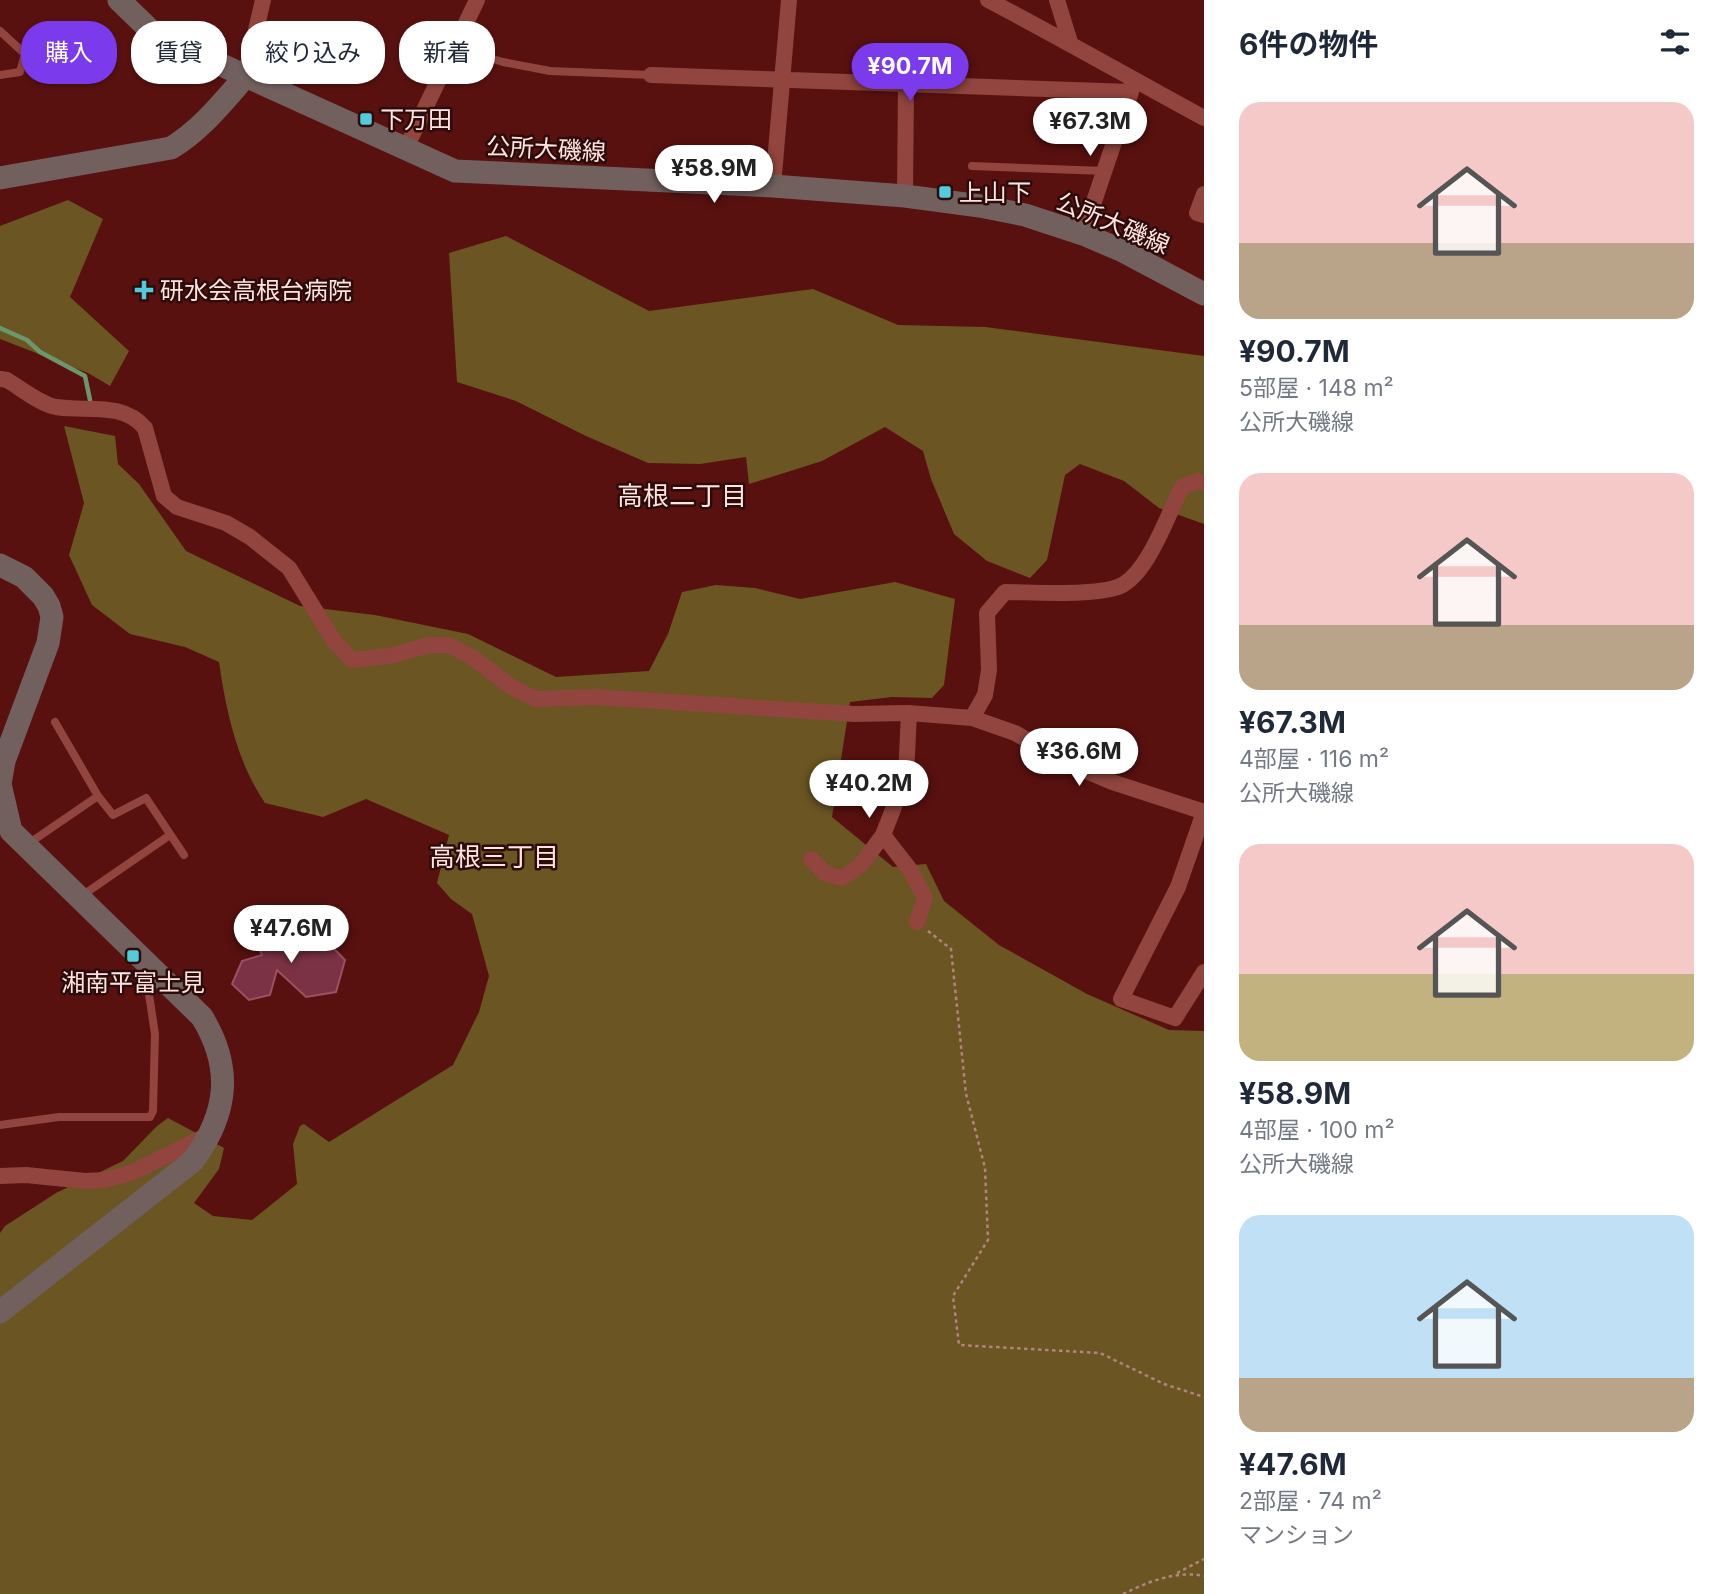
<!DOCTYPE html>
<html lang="ja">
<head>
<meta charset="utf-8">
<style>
	:root { --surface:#fff; --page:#f6f6f7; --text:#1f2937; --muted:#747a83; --accent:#7c3aed }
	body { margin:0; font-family:Inter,"Noto Sans JP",sans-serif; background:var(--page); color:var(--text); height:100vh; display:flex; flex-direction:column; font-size:26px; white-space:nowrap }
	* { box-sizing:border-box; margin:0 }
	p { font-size:23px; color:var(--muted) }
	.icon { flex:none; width:38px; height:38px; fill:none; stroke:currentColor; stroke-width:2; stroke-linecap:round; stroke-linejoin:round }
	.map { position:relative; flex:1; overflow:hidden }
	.side { display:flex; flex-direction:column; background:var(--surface); width:525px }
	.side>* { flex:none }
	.top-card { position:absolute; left:21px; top:21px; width:665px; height:63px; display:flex; gap:14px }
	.price { position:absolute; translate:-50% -60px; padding:0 16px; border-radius:24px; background:#fff; color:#222; font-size:23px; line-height:46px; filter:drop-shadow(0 2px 4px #0008) }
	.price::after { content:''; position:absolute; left:50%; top:42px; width:21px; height:16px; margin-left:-10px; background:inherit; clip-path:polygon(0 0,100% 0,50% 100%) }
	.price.current { background:var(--accent); color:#fff }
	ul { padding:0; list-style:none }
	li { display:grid; align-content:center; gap:14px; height:371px; padding:0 35px }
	li span { display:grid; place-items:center; height:217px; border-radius:21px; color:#555 }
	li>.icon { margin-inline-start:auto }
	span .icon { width:126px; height:126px; fill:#fffc; stroke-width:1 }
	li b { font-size:30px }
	h2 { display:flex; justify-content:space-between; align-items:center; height:84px; padding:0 35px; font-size:30px }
	.pill { padding:0 24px; border-radius:28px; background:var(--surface); box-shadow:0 2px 5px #0004; font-size:24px; line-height:63px }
	.pill.current { background:var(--accent); color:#fff }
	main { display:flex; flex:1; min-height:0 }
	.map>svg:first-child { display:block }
</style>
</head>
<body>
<main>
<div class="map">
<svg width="1204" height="1594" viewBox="0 0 1204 1594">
	<rect width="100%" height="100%" fill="#58110f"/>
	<path fill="#6a5523" d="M 68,200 L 103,219 L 70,297 L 129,351 L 110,386 L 88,373 L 0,339 L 0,226 Z
		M 506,236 L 649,311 L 813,289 L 898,325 L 985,327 L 1204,356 L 1204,524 L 1159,508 L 1124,481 L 1080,464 L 1065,475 L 1047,560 L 1030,578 L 987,561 L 954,534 L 931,479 L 923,451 L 885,427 L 822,461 L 749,484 L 746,457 L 700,464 L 648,463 L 586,436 L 516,401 L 457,382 L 449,253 Z
		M 64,426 L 115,436 L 118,464 L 139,484 L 186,551 L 300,606 L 375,615 L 468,634 L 556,677 L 649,671 L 668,634 L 682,592 L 716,585 L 755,588 L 800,599 L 895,582 L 955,599 L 944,685 L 932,698 L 892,697 L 850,702 L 832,817 L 893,867 L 926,864 L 944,901 L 999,945 L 1087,994 L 1169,1030 L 1204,1031 L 1204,1594 L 0,1594 L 0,1233 L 5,1226 L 56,1193 L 123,1161 L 157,1126 L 168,1118 L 224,1148 L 219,1169 L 194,1203 L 213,1216 L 252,1220 L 297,1184 L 293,1144 L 300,1126 L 304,1124 L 329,1142 L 453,1065 L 479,1012 L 489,976 L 472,914 L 451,899 L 437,883 L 449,835 L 366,799 L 323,817 L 265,803 C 237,762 226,711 219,662 L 185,647 L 130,634 L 92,605 L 69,555 L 84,503 Z"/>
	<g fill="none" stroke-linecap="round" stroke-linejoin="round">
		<path stroke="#6c966b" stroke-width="4.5" d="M 0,328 L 27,340 L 40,352 L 85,376 L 90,400"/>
	</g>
	<path fill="#7c3245" stroke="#9d5061" stroke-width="2" d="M 294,928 L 301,939 L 322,936 L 345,960 L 336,992 L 306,997 L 277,970 L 270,995 L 249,1000 L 232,984 L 242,961 L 262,955 L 257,943 L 258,933 Z"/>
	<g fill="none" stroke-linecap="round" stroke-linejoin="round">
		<path stroke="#b38380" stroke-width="2.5" stroke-dasharray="3.5 3.5" stroke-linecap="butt" d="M 928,931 L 951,949 L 966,1094 L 985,1168 L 988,1240 L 953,1296 L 959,1345 L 1100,1353 L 1164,1384 L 1204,1397
			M 1177,1573 L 1204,1559
			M 1123,1594 C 1148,1582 1176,1570 1204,1576"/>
		<path stroke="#91453e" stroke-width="8" d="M 0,31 L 25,54 L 20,72 L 0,75
			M 455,48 L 503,62 L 550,71 L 651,75
			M 972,166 L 1105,171
			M 55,722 L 98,796 L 113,815 L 146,798 L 184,855
			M 28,844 L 98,796
			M 80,897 L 170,835
			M 0,1125 L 59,1117 L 150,1117 L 153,1111 L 155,1034 L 145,968"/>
		<path stroke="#91453e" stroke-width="16" d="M 988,0 C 1061,38 1132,79 1204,118
			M 1057,0 L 1070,42
			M 651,75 L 1131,92 L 1132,80
			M 245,77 L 263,0
			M 405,150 L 477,0
			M 773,186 L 789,0
			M 1204,194 L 1197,213 L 1204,215
			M 905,196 L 906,84
			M 1083,234 L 1131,92
			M 0,379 L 7,380 C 22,389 40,404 56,407 C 88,412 122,401 145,428 L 164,496 L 177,507 L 226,523 L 250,537 L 289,568 L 334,641 L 352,660 L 390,656 L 429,645 L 449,645 L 473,658 L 513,688 L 536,699 L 595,697 L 854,714 L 909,713 L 972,718 L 985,695 L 989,670 L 987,613 L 1005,592 C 1032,592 1104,597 1124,584 C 1150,568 1168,514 1182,487 L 1198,481 L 1204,482
			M 909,713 L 906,776 L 883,835 L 911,871 L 925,898 L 917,922
			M 972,718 L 1015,733 L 1067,763 L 1112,782 L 1204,812
			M 1204,812 L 1178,887 L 1121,999 L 1175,1018 L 1204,972
			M 811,859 L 826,874 L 842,878 L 861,865 L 883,835
			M 0,1176 L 26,1175 L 85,1181 L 105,1180 L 133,1172 L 210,1134"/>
		<path stroke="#72605f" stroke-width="23" d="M 119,0 L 151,31 L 173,43 L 455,171 L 773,186 L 905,196 L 980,206 L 1025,215 L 1083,234 L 1123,251 L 1204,294
			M 0,178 L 171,148 C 201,130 222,103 245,77
			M 0,565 L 24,577 L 43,596 L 49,606 L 52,617 L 48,643 L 4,761 L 0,784 L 11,831 L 202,1017 C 233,1068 228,1113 193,1161 L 0,1312"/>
	</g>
	<g fill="#53cbda" stroke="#2b0c0a" stroke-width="2.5">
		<rect x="359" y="112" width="14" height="14" rx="3.5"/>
		<rect x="938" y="185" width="14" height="14" rx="3.5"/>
		<path d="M140.5 279.5h7v7h7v7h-7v7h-7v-7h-7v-7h7z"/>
		<rect x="126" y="949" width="14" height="14" rx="3.5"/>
	</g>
	<g text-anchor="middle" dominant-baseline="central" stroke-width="5" stroke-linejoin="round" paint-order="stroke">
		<g font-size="24" fill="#ffe3e0" stroke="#2b0c0a" text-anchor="start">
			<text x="380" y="119">下万田</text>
			<text x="959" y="192">上山下</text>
			<text x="160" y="290">研水会高根台病院</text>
			<text x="133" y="982" text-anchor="middle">湘南平富士見</text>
		</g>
		<g font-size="24" fill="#ffe3e0" stroke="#2b0c0a">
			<text transform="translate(546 149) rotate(3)">公所大磯線</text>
			<text transform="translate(1113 223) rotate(23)">公所大磯線</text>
		</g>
		<g font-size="26" fill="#ffe3e0" stroke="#2b0c0a">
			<text x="682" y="495">高根二丁目</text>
			<text x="494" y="856">高根三丁目</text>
		</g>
	</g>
</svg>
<b class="price current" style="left:910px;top:103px">¥90.7M</b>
<b class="price" style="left:1090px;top:158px">¥67.3M</b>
<b class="price" style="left:714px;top:205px">¥58.9M</b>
<b class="price" style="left:1079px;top:788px">¥36.6M</b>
<b class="price" style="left:869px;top:820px">¥40.2M</b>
<b class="price" style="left:291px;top:965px">¥47.6M</b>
<div class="top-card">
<a class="pill current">購入</a>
<a class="pill">賃貸</a>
<a class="pill">絞り込み</a>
<a class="pill">新着</a>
</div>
</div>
<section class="side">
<h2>6件の物件<svg class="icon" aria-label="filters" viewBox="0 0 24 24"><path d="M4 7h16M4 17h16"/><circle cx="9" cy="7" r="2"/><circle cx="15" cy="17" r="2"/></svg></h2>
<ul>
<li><span style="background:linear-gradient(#f6c9c9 65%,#b9a48a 0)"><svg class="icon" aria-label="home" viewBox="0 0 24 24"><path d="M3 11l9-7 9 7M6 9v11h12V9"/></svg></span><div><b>¥90.7M</b><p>5部屋 · 148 m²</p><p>公所大磯線</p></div></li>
<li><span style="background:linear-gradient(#f6c9c9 70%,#b9a48a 0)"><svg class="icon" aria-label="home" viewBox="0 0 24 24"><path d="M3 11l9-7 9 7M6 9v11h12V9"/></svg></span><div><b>¥67.3M</b><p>4部屋 · 116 m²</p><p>公所大磯線</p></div></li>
<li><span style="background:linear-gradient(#f6c9c9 60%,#c2b280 0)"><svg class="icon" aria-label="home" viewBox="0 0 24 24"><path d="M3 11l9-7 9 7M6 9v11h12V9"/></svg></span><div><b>¥58.9M</b><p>4部屋 · 100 m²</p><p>公所大磯線</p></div></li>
<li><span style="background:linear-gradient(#bfe0f5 75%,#b9a48a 0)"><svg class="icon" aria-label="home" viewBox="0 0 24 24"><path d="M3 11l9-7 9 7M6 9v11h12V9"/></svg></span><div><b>¥47.6M</b><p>2部屋 · 74 m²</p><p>マンション</p></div></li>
</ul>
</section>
</main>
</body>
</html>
